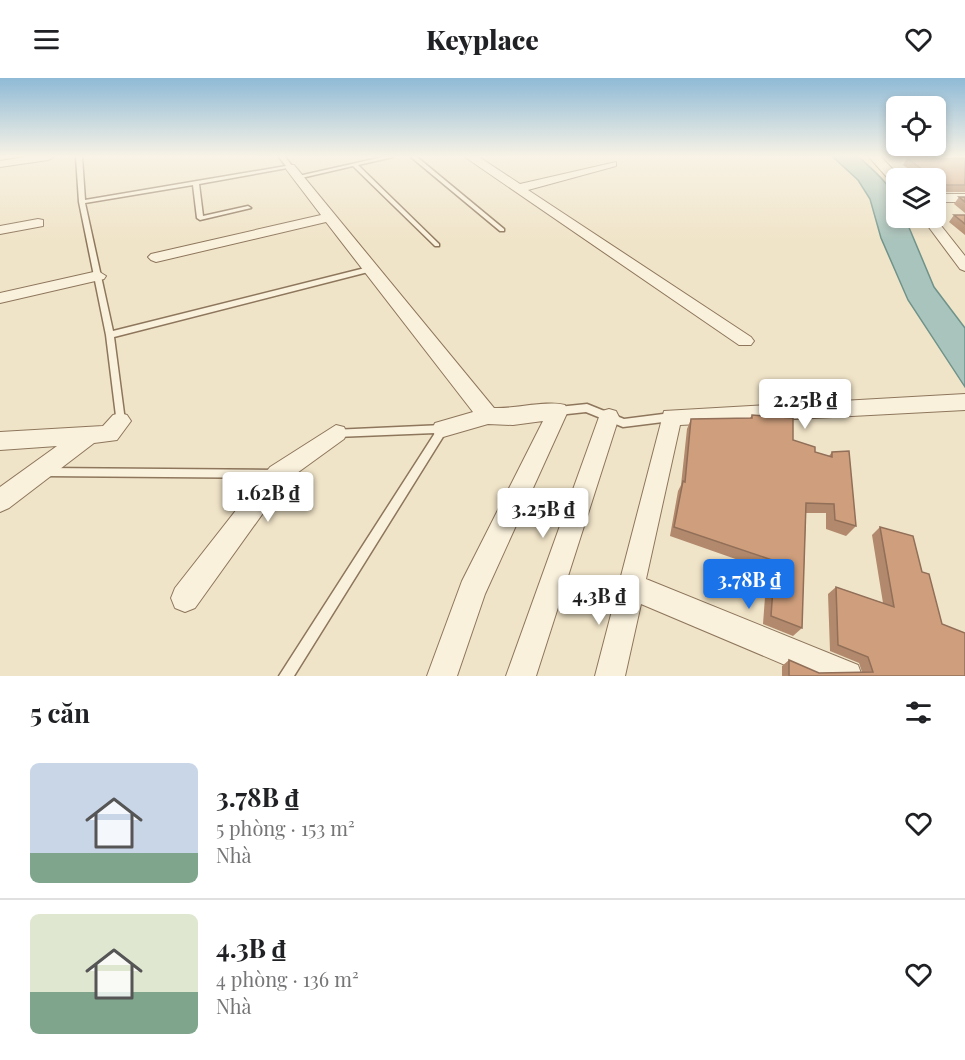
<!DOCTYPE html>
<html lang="vi">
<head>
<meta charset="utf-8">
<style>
	:root { --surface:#fff; --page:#f6f6f6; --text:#202124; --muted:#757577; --line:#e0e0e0; --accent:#1a73e8 }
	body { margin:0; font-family:"Playfair Display",serif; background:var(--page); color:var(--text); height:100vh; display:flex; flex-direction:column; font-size:22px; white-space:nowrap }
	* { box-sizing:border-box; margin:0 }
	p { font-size:20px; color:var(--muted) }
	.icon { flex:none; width:33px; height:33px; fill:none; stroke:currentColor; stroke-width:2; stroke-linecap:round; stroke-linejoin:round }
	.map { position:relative; height:598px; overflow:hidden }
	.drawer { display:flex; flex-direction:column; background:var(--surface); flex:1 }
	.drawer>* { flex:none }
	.fabs { position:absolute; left:886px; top:18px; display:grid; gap:12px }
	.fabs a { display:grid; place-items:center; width:60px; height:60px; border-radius:9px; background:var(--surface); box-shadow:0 3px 9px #0003; font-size:30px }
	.price { position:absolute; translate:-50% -51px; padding:0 14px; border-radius:6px; background:#fff; color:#222; font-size:20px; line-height:39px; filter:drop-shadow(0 2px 3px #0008) }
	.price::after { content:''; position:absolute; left:50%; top:36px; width:18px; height:14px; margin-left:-9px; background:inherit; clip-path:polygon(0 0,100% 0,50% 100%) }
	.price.active { background:var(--accent); color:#fff }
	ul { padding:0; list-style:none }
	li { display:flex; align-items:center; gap:18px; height:150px; padding:0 30px }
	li+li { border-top:2px solid var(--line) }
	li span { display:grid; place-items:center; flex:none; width:168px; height:120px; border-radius:9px; color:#555 }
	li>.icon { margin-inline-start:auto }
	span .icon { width:72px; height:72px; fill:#fffc; stroke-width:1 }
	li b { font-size:26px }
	h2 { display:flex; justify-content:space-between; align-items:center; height:72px; padding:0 30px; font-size:26px }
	header { display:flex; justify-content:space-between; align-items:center; height:78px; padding:0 30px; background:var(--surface); font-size:27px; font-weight:800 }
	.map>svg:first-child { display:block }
</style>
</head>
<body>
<header><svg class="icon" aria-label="menu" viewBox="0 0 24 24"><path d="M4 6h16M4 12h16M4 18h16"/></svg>Keyplace<svg class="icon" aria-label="heart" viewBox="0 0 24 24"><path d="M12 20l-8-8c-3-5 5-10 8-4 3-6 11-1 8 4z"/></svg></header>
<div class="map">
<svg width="965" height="598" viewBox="0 0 965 598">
	<rect width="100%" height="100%" fill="#f0e4c8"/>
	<path fill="#a9c4bc" stroke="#6f938a" stroke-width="1.5" d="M 833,79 L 859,79 C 880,99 897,109 897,140 L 905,140 L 934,209 L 965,250 L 965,309 L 908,222 L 881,160 L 870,121 L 858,102 Z"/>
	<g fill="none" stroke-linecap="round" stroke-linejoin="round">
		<g stroke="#8d765c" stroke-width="3">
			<path id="lane" d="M 76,79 L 82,79 L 85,122 L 286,88 L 279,79 L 285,79 L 293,89 L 199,106 L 203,138 L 248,128 L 251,130 L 200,142 L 197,140 L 193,107 L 85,125 L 113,253 L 369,189 L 373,191 L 372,193 L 114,259 L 125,343 L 123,346 L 117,346 L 106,257 L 79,124 Z
				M 383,79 L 393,79 L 358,87 L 439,166 L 439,168 L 435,168 L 353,88 L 297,101 L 294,99 Z
				M 411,79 L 417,79 L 504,151 L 504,153 L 500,153 Z
				M 587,326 L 624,341 L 671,335 L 674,336 L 676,339 L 674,342 L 671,343 L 623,349 L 586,334 L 558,337 L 555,336 L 553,333 L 555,330 L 558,329 Z
				M 443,347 L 446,348 L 448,351 L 446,354 L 294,598 L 279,598 L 435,355 L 336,359 L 332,358 L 331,355 L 332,352 Z
				M 45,390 L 277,392 L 281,393 L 282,396 L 281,399 L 277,400 L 45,398 L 41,397 L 40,394 L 41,391 Z"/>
		</g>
		<g stroke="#8d765c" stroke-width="2">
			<path id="street" d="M 25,79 L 54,79 L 48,82 L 0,89 L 0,83 Z
				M 465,79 L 479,79 L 520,106 L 616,84 L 616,88 L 528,112 L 751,259 L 754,263 L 751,267 L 739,267 Z
				M 869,79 L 881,79 L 901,100 L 897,100 L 897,107 L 893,106 Z
				M 286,87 L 294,87 L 494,330 C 515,331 547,322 565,327 L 568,333 L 485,516 L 457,598 L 427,598 L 462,503 L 543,343 L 513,347 L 488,346 L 443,359 L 435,357 L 432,351 L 435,345 L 473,334 L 326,144 L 156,184 L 151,182 L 148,179 L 151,176 L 321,137 L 286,91 Z
				M 936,116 L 965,116 L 965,124 L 936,124 Z
				M 922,140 L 935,140 L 965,178 L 965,193 L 960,191 Z
				M 38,141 L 43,142 L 43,148 L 0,156 L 0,148 Z
				M 98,193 L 106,198 L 104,201 L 0,225 L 0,215 Z
				M 965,316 L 965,332 L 680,347 L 646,501 L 858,587 L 862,598 L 811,598 L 641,526 L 625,598 L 595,598 L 664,333 Z
				M 609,331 L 616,333 L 619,339 L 536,598 L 506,598 L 599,339 L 602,333 Z
				M 120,335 L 127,337 L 131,343 L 117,362 L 94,365 L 9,430 L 0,434 L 0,409 L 57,368 L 0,372 L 0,354 L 103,348 L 113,337 Z
				M 336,347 L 344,349 L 347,355 L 344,361 L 286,403 L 195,530 L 185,534 L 175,530 L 171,520 L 175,510 L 270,389 Z"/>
		</g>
		<use href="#lane" fill="#faf1dc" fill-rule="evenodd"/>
		<use href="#street" fill="#faf1dc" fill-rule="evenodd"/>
	</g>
	<path fill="#b2896c" d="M 950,79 L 965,79 L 965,114 L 938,114 L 936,112 L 936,100 L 921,100 L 903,87 L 907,80 L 952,81 Z
		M 959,119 L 965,119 L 965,135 L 954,126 Z
		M 954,137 L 965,137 L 965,157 L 949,144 Z
		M 752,337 L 793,362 L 815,374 L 829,378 L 832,374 L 856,448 L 846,458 L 826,451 L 826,435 L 806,435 L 802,550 L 793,558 L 763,546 L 767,492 L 670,458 L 678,413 L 681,407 L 687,351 L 691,341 L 750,340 Z
		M 880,449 L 922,494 L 942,546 L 965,598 L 782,598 L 782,588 L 789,582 L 819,595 L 862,594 L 859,585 L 830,573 L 828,516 L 836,509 L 883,525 L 872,457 Z"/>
	<path fill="#cf9f7d" stroke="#916f58" stroke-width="1.5" d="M 907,80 L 965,81 L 965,107 L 942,107 L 936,102 L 936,100 L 934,100 Z
		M 959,119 L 965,119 L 965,124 Z
		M 954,137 L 965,137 L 965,146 Z
		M 752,337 L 793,340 L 793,362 L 815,369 L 815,374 L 832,379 L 832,374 L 849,373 L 856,448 L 835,442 L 834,426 L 806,425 L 802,550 L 771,538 L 775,483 L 674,449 L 683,403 L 685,404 L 691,341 L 752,340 Z
		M 880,449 L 913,458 L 922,494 L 929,496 L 942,546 L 965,555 L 965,598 L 789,598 L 789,582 L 819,595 L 873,594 L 868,579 L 838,567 L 836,509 L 894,529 Z"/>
	<linearGradient id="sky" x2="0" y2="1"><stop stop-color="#8fbad6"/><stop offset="0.48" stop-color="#f8f3e6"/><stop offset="1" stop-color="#f8f3e6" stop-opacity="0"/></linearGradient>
	<rect width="965" height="163" fill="url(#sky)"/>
</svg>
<div class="fabs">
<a><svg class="icon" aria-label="locate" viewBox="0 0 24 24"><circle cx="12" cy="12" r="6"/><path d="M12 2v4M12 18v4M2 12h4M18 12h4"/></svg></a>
<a><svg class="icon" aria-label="layers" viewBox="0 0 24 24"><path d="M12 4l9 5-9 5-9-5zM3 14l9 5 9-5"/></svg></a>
</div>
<b class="price" style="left:805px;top:352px">2.25B ₫</b>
<b class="price" style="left:268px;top:445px">1.62B ₫</b>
<b class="price" style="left:543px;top:461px">3.25B ₫</b>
<b class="price active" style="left:749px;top:532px">3.78B ₫</b>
<b class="price" style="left:599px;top:548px">4.3B ₫</b>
</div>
<section class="drawer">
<h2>5 căn<svg class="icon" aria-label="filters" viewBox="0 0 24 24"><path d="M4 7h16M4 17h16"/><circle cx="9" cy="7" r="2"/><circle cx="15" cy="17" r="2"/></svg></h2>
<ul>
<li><span style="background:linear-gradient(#c9d6e8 75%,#7fa58c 0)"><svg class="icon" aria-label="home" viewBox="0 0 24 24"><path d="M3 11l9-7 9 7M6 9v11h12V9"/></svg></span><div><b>3.78B ₫</b><p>5 phòng · 153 m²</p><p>Nhà</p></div><svg class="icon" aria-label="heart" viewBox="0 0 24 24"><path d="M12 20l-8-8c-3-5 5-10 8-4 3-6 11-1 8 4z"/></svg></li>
<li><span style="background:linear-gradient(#dfe7d0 65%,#7fa58c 0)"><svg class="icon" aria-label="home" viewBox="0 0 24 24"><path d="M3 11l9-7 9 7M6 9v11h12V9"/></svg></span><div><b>4.3B ₫</b><p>4 phòng · 136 m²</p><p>Nhà</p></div><svg class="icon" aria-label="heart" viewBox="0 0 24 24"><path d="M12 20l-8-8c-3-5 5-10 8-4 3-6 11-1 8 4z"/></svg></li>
</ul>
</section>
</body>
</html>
